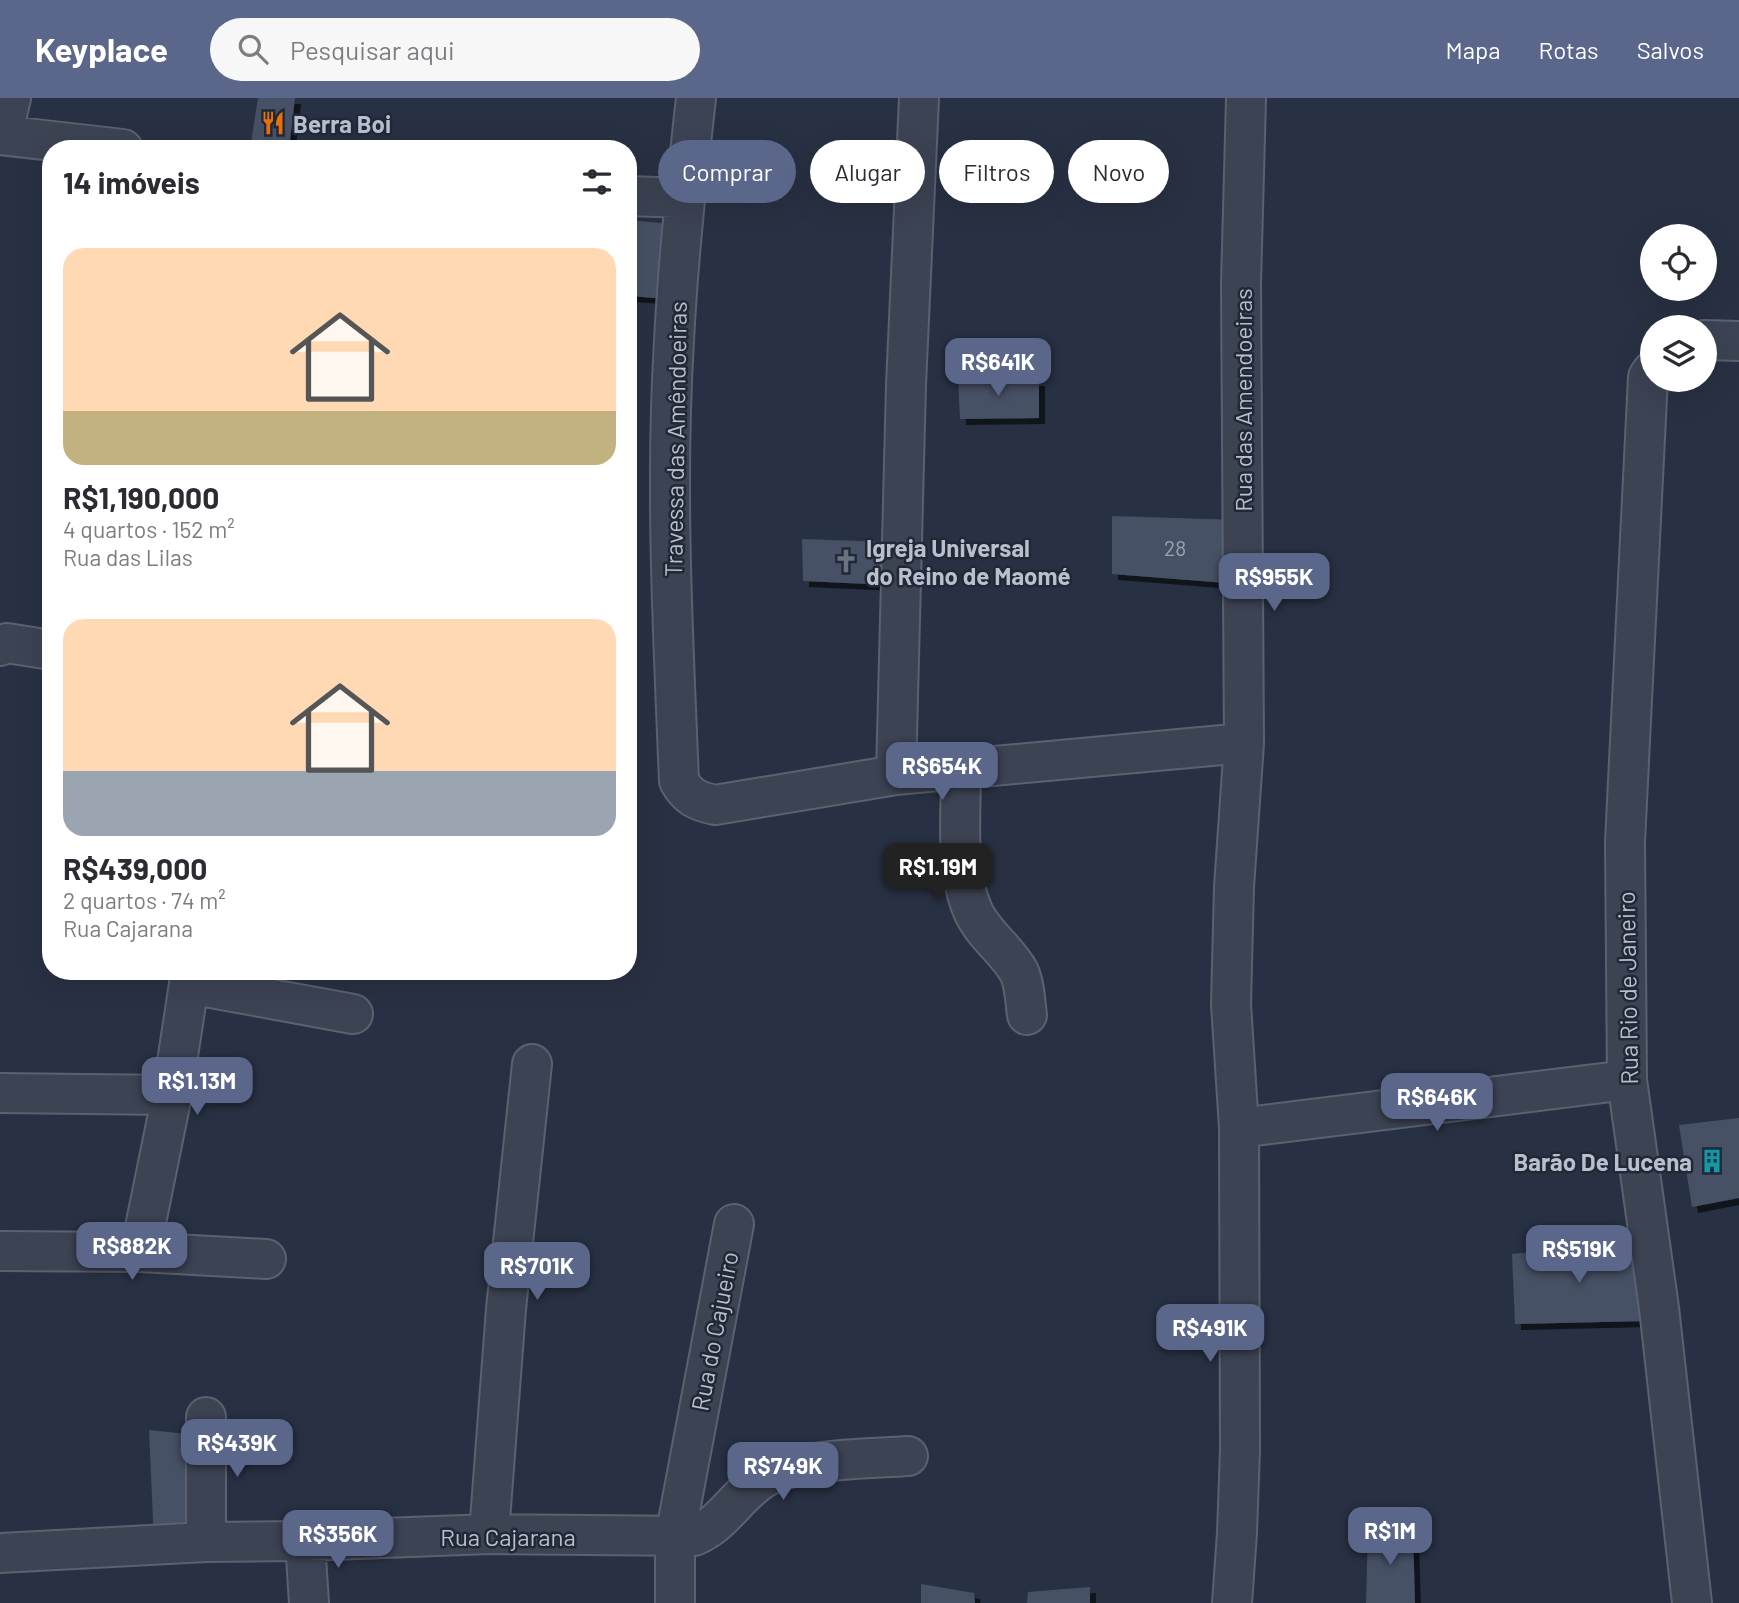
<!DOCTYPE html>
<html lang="pt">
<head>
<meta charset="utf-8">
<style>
	:root { --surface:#fff; --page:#f7f7f7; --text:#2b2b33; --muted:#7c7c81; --accent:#5a678b }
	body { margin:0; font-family:Barlow,sans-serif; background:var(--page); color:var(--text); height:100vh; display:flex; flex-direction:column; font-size:26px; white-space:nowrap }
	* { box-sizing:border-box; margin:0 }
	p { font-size:23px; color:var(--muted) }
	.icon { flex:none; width:38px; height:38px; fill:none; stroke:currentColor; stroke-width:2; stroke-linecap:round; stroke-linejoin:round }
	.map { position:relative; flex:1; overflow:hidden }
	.sheet { position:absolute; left:42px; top:42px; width:595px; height:840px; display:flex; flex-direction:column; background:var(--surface); border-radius:28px; box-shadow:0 7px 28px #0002 }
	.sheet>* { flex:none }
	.top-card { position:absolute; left:658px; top:42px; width:665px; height:63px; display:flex; gap:14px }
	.buttons { position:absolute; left:1640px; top:126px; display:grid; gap:14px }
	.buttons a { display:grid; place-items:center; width:77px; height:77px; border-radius:50%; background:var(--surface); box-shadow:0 7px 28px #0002; font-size:35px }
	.price { position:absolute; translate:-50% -60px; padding:0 16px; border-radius:14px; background:var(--accent); color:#fff; font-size:23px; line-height:46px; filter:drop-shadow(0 2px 4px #0008) }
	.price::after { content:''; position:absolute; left:50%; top:42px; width:21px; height:16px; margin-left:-10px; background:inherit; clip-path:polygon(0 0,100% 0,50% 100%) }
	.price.current { background:#222; color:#fff }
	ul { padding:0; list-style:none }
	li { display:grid; align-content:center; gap:14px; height:371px; padding:0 21px }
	li span { display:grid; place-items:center; height:217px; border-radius:21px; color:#555 }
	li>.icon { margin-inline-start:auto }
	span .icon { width:126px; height:126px; fill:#fffc; stroke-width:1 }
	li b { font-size:30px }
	h2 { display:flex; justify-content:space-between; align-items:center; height:84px; padding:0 21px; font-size:30px }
	.pill { padding:0 24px; border-radius:32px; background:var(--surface); box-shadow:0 7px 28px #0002; font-size:24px; line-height:63px }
	.pill.current { background:var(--accent); color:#fff }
	header { display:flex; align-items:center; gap:42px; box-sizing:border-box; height:98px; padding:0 35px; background:var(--accent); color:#fff }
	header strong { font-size:33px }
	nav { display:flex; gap:38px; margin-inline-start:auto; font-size:24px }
	.search { width:490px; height:63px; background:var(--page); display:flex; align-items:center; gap:18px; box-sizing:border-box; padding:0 24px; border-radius:38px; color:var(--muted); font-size:26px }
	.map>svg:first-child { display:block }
</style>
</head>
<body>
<header>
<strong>Keyplace</strong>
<div class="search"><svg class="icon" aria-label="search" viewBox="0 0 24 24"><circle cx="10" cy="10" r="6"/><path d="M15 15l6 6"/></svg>Pesquisar aqui</div>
<nav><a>Mapa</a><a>Rotas</a><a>Salvos</a></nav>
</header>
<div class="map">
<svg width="1739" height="1505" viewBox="0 0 1739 1505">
	<defs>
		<filter id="shadow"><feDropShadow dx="6" dy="6" stdDeviation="0" flood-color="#0009"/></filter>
	</defs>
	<rect width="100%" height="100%" fill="#283143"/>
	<path fill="#475165" filter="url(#shadow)" d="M 258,0 L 295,0 L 289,51 L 250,51 Z
		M 628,122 L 672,126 L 670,201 L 628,198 Z
		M 958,279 L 1039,282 L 1039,320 L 960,321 Z
		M 1112,418 L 1239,422 L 1239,486 L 1112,476 Z
		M 802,441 L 888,444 L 890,487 L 803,483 Z
		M 1739,1020 L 1739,1100 L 1692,1109 L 1679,1027 Z
		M 1638,1144 L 1645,1223 L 1515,1226 L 1512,1156 Z
		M 149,1332 L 196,1337 L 190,1443 L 154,1443 Z
		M 1368,1430 L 1413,1435 L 1415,1505 L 1366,1505 Z
		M 921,1486 L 974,1495 L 975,1505 L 921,1505 Z
		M 1090,1489 L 1090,1505 L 1027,1505 L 1028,1494 Z"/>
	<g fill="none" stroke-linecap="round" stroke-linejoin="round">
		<g stroke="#5a6170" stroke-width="42">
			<path id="minor" d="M 696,0 C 687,81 678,162 674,243 C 665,389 673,537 679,683 C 688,699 697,703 715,707 L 896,677 L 1244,645
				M 0,37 L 123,51
				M 2,37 L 11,0
				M 628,98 L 685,100
				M 1704,242 L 1739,243
				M 1652,273 L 1648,279 L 1625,744 L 1627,982 L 1659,1210 L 1692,1505
				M 0,548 L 7,545 L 51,552
				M 961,673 C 961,716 955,773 973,813 C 983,836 1007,852 1019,874 C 1025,887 1025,903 1027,917
				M 896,677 L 906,287 L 919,0
				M 189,886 L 353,916
				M 0,995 L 172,997
				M 1239,1030 L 1627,982
				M 0,1153 L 140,1154 L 266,1161
				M 140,1154 L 172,997 L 191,873
				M 206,1319 L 206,1444
				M 489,1436 L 506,1211 L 532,966
				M 305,1443 L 309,1505
				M 0,1455 L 206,1444 L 305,1443 L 489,1436 L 694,1438 C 724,1426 737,1396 764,1380 C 797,1360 869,1361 908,1358
				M 675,1505 L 675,1439 L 734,1126
				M 1232,1505 L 1237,1435 L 1240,1352 L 1239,1030 L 1231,906 L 1234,789 L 1244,645 L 1241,186 L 1246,0"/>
		</g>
		<use href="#minor" stroke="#3c4353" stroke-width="38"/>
	</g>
	<defs>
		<g id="restaurant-bare" transform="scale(1.89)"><path d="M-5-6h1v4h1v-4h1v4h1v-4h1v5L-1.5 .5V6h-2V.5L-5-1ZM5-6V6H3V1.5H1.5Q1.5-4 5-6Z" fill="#e8710a" stroke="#212838" stroke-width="2.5" paint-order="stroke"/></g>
		<g id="church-bare" transform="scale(1.89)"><path d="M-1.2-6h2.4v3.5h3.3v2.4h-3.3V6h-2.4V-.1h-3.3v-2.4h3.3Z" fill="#6b7280" stroke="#212838" stroke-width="2.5" paint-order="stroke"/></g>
		<g id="building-bare" transform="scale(1.89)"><path d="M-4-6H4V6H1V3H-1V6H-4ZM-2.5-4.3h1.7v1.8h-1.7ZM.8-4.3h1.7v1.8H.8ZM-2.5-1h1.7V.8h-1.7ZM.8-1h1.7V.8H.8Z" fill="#0f9aa8" stroke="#212838" stroke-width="2.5" paint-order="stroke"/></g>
	</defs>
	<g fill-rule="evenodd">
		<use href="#restaurant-bare" x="273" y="25"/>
		<use href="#church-bare" x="846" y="463"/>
		<use href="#building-bare" x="1712" y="1063"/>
	</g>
	<g text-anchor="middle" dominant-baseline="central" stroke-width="5" stroke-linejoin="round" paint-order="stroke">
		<g font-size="21" fill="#9ca4b2">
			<text x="1175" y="449">28</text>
		</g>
		<g font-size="24" font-weight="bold" fill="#b9bfcc" stroke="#212838" text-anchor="start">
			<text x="293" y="25">Berra Boi</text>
			<text x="866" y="449">Igreja Universal<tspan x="866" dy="28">do Reino de Maomé</tspan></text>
			<text x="1692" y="1063" text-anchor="end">Barão De Lucena</text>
		</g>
		<g font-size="24" fill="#b9bfcc" stroke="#212838">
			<text transform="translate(1242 302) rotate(-90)">Rua das Amendoeiras</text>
			<text transform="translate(675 341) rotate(-89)">Travessa das Amêndoeiras</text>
			<text transform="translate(1627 890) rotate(-91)">Rua Rio de Janeiro</text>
			<text transform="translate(714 1233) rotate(-79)">Rua do Cajueiro</text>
			<text x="508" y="1438">Rua Cajarana</text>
		</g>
	</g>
</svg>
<div class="buttons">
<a><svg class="icon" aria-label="locate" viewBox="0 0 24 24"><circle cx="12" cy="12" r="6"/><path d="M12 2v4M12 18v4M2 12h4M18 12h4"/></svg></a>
<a><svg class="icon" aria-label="layers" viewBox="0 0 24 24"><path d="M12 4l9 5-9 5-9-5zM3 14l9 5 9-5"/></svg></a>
</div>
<b class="price" style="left:998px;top:300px">R$641K</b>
<b class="price" style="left:1274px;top:515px">R$955K</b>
<b class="price" style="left:942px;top:704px">R$654K</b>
<b class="price current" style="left:938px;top:805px">R$1.19M</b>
<b class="price" style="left:197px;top:1019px">R$1.13M</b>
<b class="price" style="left:1437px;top:1035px">R$646K</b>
<b class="price" style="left:132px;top:1184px">R$882K</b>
<b class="price" style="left:1579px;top:1187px">R$519K</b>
<b class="price" style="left:537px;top:1204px">R$701K</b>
<b class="price" style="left:1210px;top:1266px">R$491K</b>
<b class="price" style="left:237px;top:1381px">R$439K</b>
<b class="price" style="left:783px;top:1404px">R$749K</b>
<b class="price" style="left:1390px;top:1469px">R$1M</b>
<b class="price" style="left:338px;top:1472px">R$356K</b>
<div class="top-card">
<a class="pill current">Comprar</a>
<a class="pill">Alugar</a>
<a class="pill">Filtros</a>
<a class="pill">Novo</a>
</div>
<section class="sheet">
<h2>14 imóveis<svg class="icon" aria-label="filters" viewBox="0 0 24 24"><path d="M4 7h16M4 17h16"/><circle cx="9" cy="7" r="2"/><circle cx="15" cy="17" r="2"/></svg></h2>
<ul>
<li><span style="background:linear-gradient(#ffd9b3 75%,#c2b280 0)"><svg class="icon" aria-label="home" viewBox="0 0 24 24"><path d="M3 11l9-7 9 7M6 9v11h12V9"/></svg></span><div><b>R$1,190,000</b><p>4 quartos · 152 m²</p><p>Rua das Lilas</p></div></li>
<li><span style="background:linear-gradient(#ffd9b3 70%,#9aa5b1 0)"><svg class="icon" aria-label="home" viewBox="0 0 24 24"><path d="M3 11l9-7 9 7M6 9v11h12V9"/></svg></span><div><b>R$439,000</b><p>2 quartos · 74 m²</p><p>Rua Cajarana</p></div></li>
</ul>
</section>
</div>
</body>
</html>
